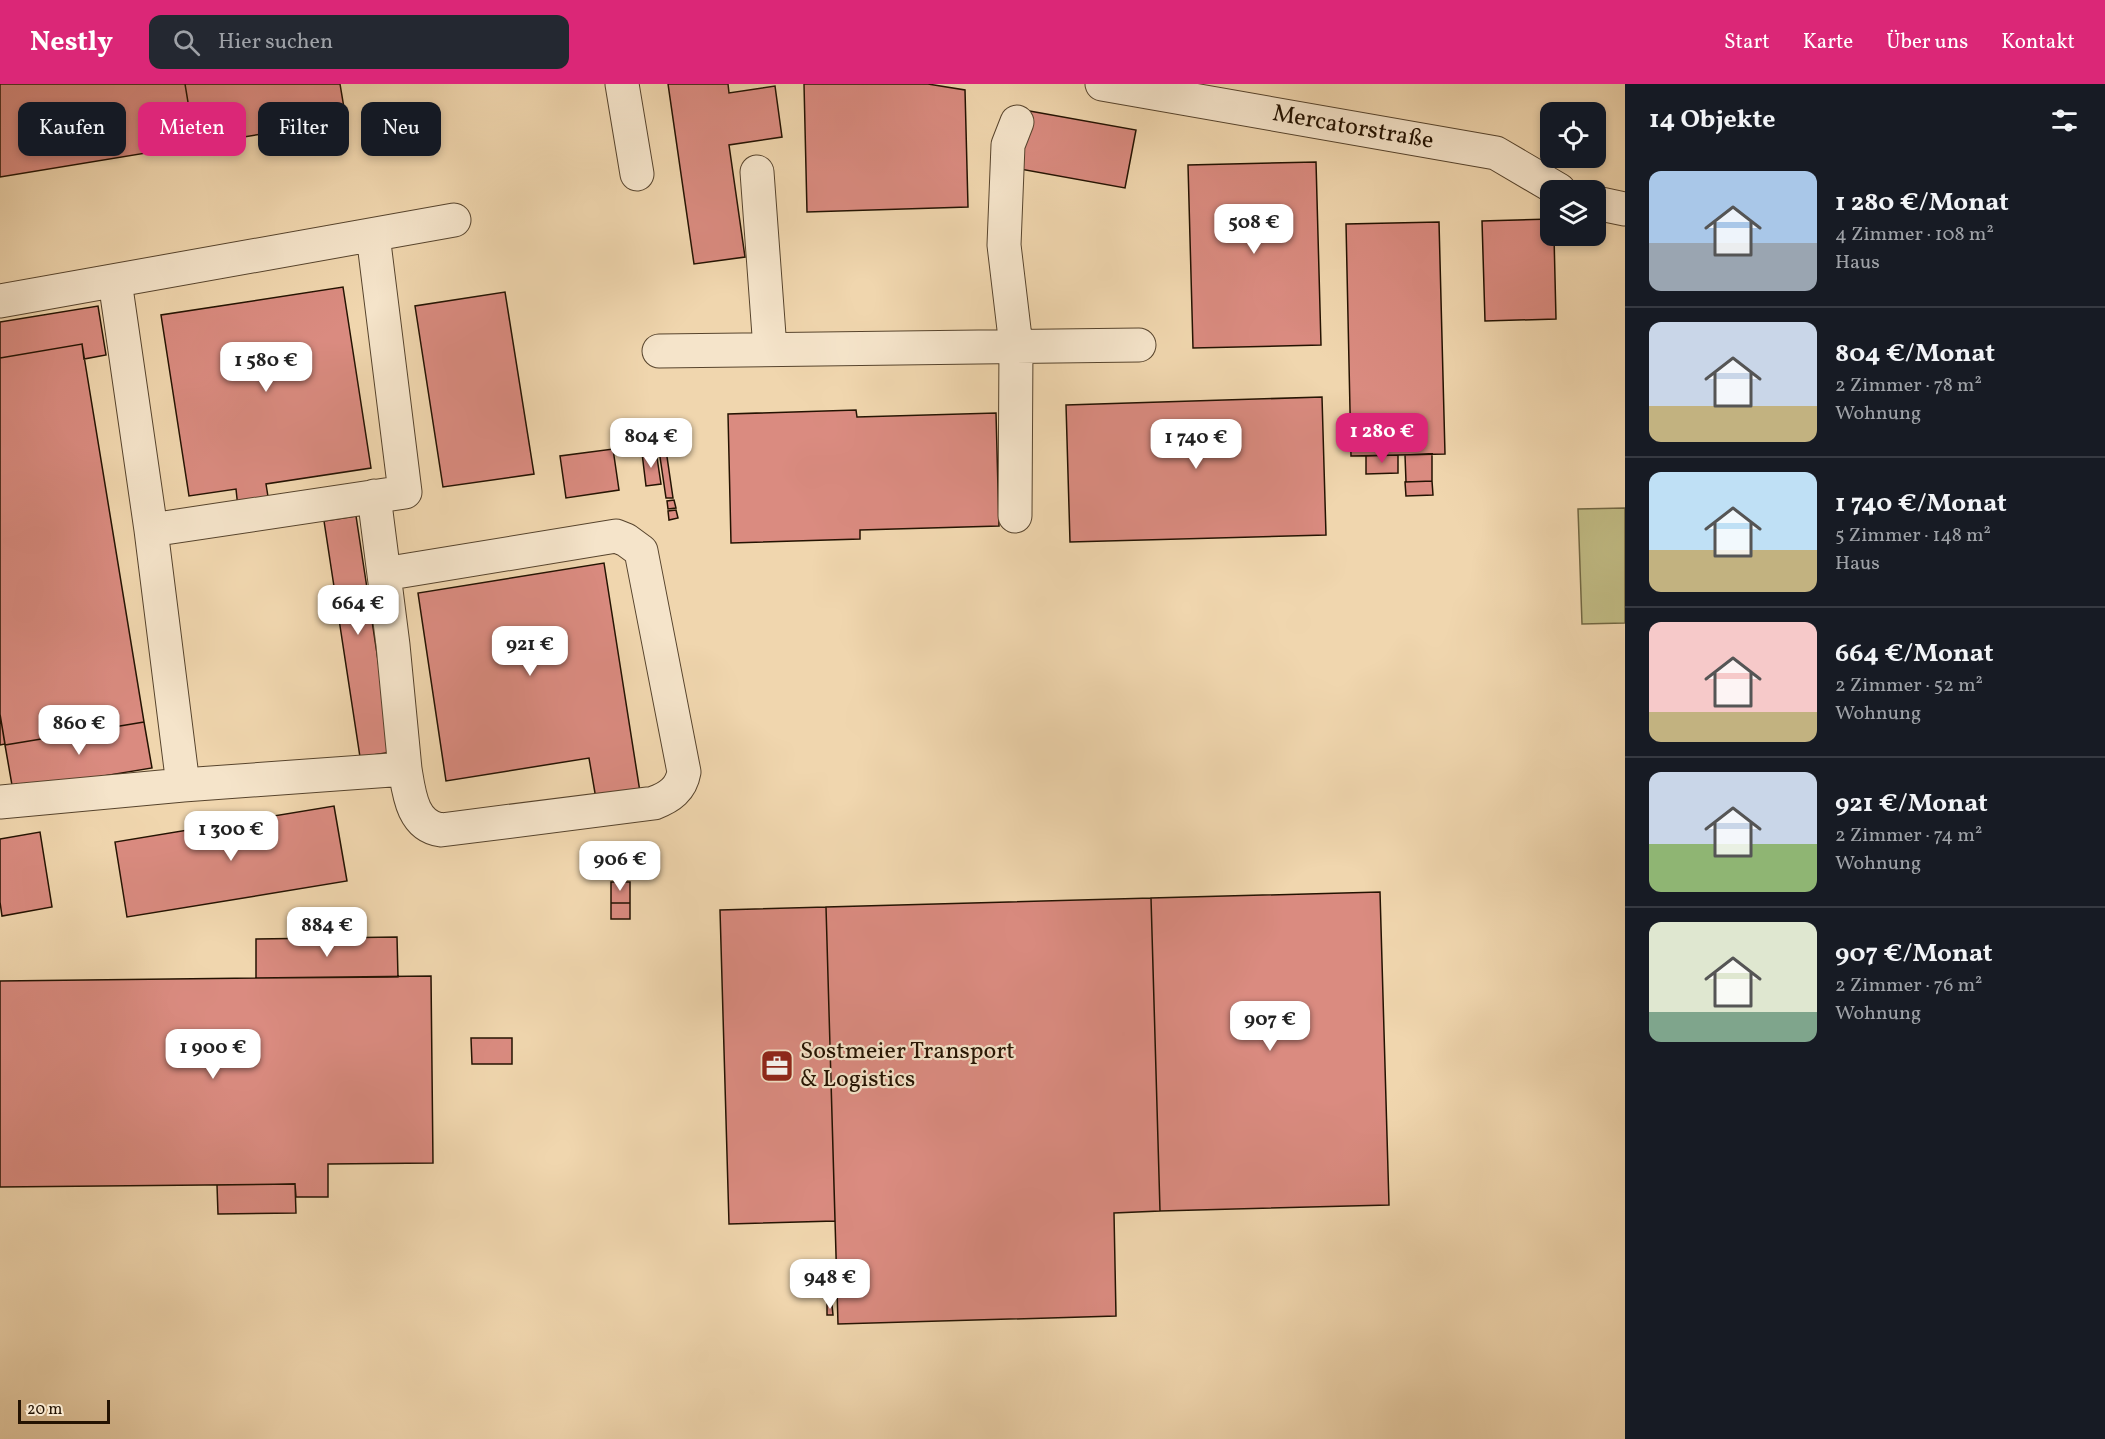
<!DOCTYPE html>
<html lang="de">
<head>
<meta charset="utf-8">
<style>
	:root { --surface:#171b24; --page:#242831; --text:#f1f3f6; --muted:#9ea1a6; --line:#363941; --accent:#db2777 }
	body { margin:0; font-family:Vollkorn,serif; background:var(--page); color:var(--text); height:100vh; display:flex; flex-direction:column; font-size:22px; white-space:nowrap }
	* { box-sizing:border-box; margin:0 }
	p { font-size:20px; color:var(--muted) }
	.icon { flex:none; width:33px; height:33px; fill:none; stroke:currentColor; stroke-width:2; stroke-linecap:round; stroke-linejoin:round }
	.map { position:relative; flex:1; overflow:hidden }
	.sheet { display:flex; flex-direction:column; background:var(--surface); width:480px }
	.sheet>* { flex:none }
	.top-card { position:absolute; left:18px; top:18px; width:570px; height:54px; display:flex; gap:12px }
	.fabs { position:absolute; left:1540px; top:18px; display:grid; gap:12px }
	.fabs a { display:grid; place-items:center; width:66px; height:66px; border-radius:12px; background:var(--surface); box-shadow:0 3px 9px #0003; font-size:30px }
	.scale { position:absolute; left:18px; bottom:15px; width:92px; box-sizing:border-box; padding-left:6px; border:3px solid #241302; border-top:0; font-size:16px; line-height:21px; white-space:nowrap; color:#241302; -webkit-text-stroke:4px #f5e4ca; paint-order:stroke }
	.price { position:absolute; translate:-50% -51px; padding:0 14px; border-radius:12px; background:#fff; color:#222; font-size:20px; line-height:39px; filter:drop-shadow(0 2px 3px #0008) }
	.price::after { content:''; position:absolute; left:50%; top:36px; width:18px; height:14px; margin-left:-9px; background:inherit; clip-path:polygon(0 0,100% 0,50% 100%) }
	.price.selected { background:var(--accent); color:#fff }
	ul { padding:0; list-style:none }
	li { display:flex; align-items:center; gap:18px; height:150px; padding:0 24px }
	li+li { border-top:2px solid var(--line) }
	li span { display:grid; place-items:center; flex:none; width:168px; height:120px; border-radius:12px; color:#555 }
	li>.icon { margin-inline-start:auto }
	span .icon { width:72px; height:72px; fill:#fffc; stroke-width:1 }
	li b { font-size:26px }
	h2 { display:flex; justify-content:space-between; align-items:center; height:72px; padding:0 24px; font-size:26px }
	.tag { padding:0 21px; border-radius:12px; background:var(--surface); box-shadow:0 3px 9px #0003; font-size:21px; line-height:54px }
	.tag.selected { background:var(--accent); color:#fff }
	header { display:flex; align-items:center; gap:36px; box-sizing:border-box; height:84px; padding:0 30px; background:var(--accent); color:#fff }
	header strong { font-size:28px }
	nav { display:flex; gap:33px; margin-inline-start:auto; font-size:21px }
	.search { width:420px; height:54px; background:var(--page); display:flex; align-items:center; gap:15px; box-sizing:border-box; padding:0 21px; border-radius:12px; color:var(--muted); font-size:22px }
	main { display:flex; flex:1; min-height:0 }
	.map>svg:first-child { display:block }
</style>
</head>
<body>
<header>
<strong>Nestly</strong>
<div class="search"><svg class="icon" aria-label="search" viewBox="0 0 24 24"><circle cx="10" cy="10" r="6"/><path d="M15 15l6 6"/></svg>Hier suchen</div>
<nav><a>Start</a><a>Karte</a><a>Über uns</a><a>Kontakt</a></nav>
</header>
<main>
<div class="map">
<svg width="1625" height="1355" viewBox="0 0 1625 1355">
	<rect width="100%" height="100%" fill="#f0d6ae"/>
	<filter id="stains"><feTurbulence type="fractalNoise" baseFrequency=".00333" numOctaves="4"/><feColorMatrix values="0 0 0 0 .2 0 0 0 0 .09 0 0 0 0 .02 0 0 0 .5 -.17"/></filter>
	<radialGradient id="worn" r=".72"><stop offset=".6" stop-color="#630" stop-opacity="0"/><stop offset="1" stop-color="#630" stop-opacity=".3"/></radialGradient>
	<path fill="#c1bc85" stroke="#726844" stroke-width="1.5" d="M 1625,424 L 1625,539 L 1582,540 L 1578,425 Z"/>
	<path fill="#da8b80" stroke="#241302" stroke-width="1.5" d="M 0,0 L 185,0 L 195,61 L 0,93 Z
		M 185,0 L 340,0 L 346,36 L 195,61 Z
		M 668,0 L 728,0 L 729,9 L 775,2 L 782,53 L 729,61 L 745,173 L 694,180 Z
		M 804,0 L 928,0 L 965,6 L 968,123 L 807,128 Z
		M 1024,26 L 1136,46 L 1125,104 L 1014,84 Z
		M 1316,78 L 1321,261 L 1193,264 L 1188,81 Z
		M 1551,135 L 1551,152 L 1554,152 L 1556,235 L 1485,237 L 1482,137 Z
		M 1439,138 L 1445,370 L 1351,372 L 1346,140 Z
		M 343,203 L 371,384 L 266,400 L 269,419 L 238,424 L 236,405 L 189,412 L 161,231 Z
		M 505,208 L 534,390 L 443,403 L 415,222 Z
		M 98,222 L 106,271 L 84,275 L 82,260 L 0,274 L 0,238 Z
		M 82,260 L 144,638 L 5,661 L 0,630 L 0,274 Z
		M 1322,313 L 1326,451 L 1070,458 L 1066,321 Z
		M 856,326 L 857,333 L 996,329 L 999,442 L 860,446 L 860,455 L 731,459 L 728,330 Z
		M 613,365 L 619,406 L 566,414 L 560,372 Z
		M 659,366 L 666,366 L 673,414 L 666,414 Z
		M 656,367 L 661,400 L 646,402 L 642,369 Z
		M 1432,370 L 1432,397 L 1406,398 L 1405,371 Z
		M 1398,371 L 1398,389 L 1366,390 L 1366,372 Z
		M 1432,397 L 1433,411 L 1406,412 L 1405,398 Z
		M 674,416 L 676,424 L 668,425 L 667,417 Z
		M 676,426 L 678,434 L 669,436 L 668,427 Z
		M 356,432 L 392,668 L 360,673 L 324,437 Z
		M 604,479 L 640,708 L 596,715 L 589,674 L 446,697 L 418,509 Z
		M 0,630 L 5,660 L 0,661 Z
		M 144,638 L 152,684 L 13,707 L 5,661 Z
		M 334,722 L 347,797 L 127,833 L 115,758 Z
		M 40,748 L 52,823 L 2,832 L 0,818 L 0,755 Z
		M 611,798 L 630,798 L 630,819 L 611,819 Z
		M 1380,808 L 1389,1121 L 1160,1127 L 1151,814 Z
		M 1151,814 L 1160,1127 L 1114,1129 L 1116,1232 L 838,1240 L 826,823 Z
		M 611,819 L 630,819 L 630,835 L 611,835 Z
		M 826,823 L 835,1137 L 729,1140 L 720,826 Z
		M 397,853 L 398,893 L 256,894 L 256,855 Z
		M 431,892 L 433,1079 L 328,1080 L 328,1113 L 296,1113 L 295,1100 L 0,1103 L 0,897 Z
		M 471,954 L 512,954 L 512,980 L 472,980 Z
		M 295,1100 L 296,1129 L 218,1130 L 217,1101 Z
		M 827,1220 L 832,1221 L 833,1231 L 827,1231 Z"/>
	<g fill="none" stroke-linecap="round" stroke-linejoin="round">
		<g stroke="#57442d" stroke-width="35">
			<path id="minor" d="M 622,0 L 637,90
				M 1102,0 L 1496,69 L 1559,106
				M 757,88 L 770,265
				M 1596,119 L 1625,125
				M 0,217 L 454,136
				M 659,267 L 1139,261
				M 1015,432 L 1016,262 L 1004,161 L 1008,61 L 1017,38
				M 151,446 L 405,408 L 373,151
				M 384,490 L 616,452 L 626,456 L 641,467 L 684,688 C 681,705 670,713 654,719 L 441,746 C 412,742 409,709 405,685
				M 183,701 L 405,685 L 393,561 L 374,412
				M 0,718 L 183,701 L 151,446 L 115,197"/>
		</g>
		<use href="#minor" stroke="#f5e4ca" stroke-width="33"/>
	</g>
	<defs>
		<g id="office-square" transform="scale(1.725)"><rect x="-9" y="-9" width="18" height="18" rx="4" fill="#8f2418" stroke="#f5e4ca"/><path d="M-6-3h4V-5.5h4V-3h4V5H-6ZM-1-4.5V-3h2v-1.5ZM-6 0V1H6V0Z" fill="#fff"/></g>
	</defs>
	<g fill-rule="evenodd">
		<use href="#office-square" x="777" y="982"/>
	</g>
	<g text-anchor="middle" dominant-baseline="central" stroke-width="4.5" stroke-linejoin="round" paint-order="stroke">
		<g font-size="24" fill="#241302" stroke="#f5e4ca">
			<text transform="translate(1353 44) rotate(10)">Mercatorstraße</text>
		</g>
		<g font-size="24" fill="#241302" stroke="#f5e4ca" text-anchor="start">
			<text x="800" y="968">Sostmeier Transport<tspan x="800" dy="28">&amp; Logistics</tspan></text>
		</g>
	</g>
	<rect width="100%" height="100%" filter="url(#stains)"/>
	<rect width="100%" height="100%" fill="url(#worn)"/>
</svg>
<div class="fabs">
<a><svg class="icon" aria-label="locate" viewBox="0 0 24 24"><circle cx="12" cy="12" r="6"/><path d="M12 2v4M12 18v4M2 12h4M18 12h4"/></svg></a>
<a><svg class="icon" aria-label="layers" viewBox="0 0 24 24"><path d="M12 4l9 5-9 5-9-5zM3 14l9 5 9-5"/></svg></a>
</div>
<div class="scale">20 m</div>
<b class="price" style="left:1254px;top:171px">508 €</b>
<b class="price" style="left:266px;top:309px">1 580 €</b>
<b class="price selected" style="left:1382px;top:380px">1 280 €</b>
<b class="price" style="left:651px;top:385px">804 €</b>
<b class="price" style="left:1196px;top:386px">1 740 €</b>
<b class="price" style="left:358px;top:552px">664 €</b>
<b class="price" style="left:530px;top:593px">921 €</b>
<b class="price" style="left:79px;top:672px">860 €</b>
<b class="price" style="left:231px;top:778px">1 300 €</b>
<b class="price" style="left:620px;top:808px">906 €</b>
<b class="price" style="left:327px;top:874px">884 €</b>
<b class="price" style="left:1270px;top:968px">907 €</b>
<b class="price" style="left:213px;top:996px">1 900 €</b>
<b class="price" style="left:830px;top:1226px">948 €</b>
<div class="top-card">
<a class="tag">Kaufen</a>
<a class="tag selected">Mieten</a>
<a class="tag">Filter</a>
<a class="tag">Neu</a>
</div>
</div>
<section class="sheet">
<h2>14 Objekte<svg class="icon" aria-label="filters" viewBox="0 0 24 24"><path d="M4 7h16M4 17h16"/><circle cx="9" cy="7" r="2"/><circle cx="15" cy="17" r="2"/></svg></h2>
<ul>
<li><span style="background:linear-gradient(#a9c7e8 60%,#9aa5b1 0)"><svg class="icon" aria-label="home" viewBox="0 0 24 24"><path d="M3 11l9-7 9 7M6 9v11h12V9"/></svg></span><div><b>1 280 €/Monat</b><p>4 Zimmer · 108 m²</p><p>Haus</p></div></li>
<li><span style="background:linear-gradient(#c9d6e8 70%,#c2b280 0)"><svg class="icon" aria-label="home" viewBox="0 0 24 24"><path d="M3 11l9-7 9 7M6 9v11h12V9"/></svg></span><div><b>804 €/Monat</b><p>2 Zimmer · 78 m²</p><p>Wohnung</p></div></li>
<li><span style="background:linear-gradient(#bfe0f5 65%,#c2b280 0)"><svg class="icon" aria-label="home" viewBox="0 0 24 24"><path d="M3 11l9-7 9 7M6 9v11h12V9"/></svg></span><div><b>1 740 €/Monat</b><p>5 Zimmer · 148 m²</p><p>Haus</p></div></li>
<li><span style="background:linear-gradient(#f6c9c9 75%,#c2b280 0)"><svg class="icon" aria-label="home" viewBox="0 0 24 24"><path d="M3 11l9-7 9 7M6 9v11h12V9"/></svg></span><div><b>664 €/Monat</b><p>2 Zimmer · 52 m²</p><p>Wohnung</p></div></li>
<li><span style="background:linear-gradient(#c9d6e8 60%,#8fb573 0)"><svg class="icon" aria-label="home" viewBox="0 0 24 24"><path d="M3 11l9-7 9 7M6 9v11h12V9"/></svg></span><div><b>921 €/Monat</b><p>2 Zimmer · 74 m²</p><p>Wohnung</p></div></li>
<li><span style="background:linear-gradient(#dfe7d0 75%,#7fa58c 0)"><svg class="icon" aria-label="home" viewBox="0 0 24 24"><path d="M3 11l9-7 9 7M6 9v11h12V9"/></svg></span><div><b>907 €/Monat</b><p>2 Zimmer · 76 m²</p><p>Wohnung</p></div></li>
</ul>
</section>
</main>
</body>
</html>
